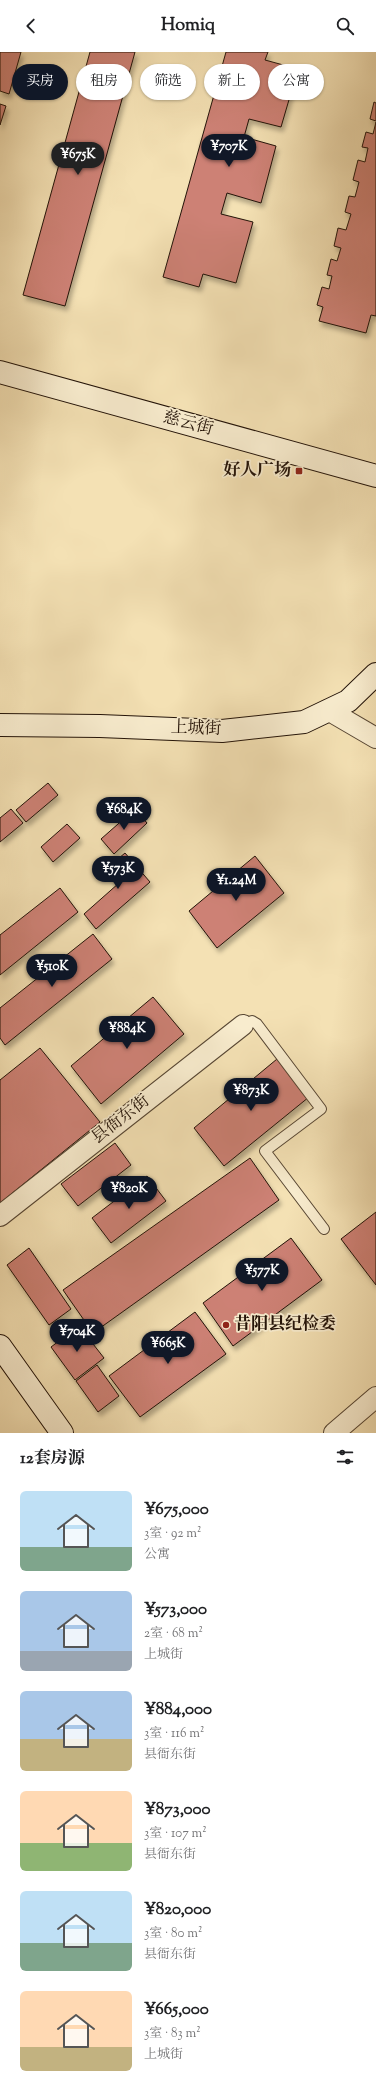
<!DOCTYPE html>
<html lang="zh">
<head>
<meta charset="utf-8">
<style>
	:root { --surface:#fff; --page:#f2f2f2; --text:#202124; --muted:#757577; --accent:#111827 }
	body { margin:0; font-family:"Sorts Mill Goudy","Noto Serif SC",serif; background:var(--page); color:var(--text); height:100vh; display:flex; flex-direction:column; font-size:15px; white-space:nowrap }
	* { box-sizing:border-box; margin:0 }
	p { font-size:13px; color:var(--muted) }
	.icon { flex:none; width:22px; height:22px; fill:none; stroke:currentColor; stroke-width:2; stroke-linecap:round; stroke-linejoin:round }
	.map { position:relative; height:1381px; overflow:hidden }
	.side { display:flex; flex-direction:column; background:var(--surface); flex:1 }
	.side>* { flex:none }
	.top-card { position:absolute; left:12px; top:12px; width:352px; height:36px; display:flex; gap:8px }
	.price { position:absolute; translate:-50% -34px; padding:0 9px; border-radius:14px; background:var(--accent); color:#fff; font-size:13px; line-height:26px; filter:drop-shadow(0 1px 2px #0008) }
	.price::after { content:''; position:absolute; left:50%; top:24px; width:12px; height:9px; margin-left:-6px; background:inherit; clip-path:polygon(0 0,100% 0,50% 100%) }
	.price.on { background:#222; color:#fff }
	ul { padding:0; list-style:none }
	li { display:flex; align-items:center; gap:12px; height:100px; padding:0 20px }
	li span { display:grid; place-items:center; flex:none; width:112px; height:80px; border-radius:6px; color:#555 }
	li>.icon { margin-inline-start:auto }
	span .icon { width:48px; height:48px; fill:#fffc; stroke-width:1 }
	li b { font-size:17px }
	h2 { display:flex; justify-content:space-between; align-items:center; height:48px; padding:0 20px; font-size:17px }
	.pill { padding:0 14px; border-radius:18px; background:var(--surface); box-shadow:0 1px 3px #0004; font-size:14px; line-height:36px }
	.pill.on { background:var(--accent); color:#fff }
	header { display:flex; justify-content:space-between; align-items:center; height:52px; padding:0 20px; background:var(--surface); font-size:18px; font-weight:800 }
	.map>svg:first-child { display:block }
</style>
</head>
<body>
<header><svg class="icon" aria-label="back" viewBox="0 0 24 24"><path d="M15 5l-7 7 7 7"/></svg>Homiq<svg class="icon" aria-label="search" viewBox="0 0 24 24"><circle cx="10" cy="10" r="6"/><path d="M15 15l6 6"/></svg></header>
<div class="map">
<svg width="376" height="1381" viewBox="0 0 376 1381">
	<defs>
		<filter id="shadow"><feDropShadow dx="2.5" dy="4.5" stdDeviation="2" flood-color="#0004"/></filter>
	</defs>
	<rect width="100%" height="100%" fill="#f4e1b4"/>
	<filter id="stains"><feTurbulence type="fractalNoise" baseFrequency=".005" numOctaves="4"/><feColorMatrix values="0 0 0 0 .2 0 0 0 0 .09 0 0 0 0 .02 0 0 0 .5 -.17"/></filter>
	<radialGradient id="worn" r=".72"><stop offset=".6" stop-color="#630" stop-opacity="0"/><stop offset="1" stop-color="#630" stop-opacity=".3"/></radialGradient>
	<path fill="#cd8174" stroke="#231308" filter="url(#shadow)" d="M 0,0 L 21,0 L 9,42 L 0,39 Z
		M 90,0 L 135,0 L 65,254 L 23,243 Z
		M 226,0 L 268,0 L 265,8 L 298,17 L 281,75 L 249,67 L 244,85 L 276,94 L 261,151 L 227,141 L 221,162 L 253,170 L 236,231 L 203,222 L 199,235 L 163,225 Z
		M 374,50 L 376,51 L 376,69 L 370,67 Z
		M 0,52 L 6,54 L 0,73 Z
		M 376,70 L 376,264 L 371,263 L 366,281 L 319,269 L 323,255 L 317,253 L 322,235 L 329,237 L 332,224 L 327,223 L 331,207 L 337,209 L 341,196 L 334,194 L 338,176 L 346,178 L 351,162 L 345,160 L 349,144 L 355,145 L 359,130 L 353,128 L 358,108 L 365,110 L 368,96 L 362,95 L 366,80 L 373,82 Z
		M 48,731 L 58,743 L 26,770 L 16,758 Z
		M 11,757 L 23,771 L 0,790 L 0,766 Z
		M 135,757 L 147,771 L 114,802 L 101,787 Z
		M 67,772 L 80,786 L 53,810 L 41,795 Z
		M 125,801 L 150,830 L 96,877 L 84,862 L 119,831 L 106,817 Z
		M 255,804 L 284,841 L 217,896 L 189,859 Z
		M 60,836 L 78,860 L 0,923 L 0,883 Z
		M 93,882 L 112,907 L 5,993 L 0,986 L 0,956 Z
		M 153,945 L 184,982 L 101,1052 L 71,1014 Z
		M 40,996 L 100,1070 L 0,1151 L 0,1028 Z
		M 277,1007 L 309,1045 L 224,1114 L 194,1076 Z
		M 115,1091 L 131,1113 L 78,1154 L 61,1132 Z
		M 250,1106 L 279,1148 L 93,1281 L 63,1238 Z
		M 147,1124 L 166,1149 L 111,1191 L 92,1166 Z
		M 376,1160 L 376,1233 L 341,1187 Z
		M 291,1186 L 322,1228 L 233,1294 L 203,1251 Z
		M 29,1196 L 71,1257 L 49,1273 L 7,1213 Z
		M 195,1260 L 226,1302 L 140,1365 L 109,1324 Z
		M 79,1274 L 104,1306 L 75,1328 L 51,1295 Z
		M 97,1313 L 119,1344 L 98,1360 L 76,1329 Z"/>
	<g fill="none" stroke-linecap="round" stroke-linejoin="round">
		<g stroke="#574633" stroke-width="12">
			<path id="service" d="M 243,973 L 252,969 L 257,972 L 321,1057 L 265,1099 L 324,1177"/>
		</g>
		<g stroke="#574633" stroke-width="22">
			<path id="minor" d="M 328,658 L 376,686
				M 0,1164 L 243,973
				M 334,1381 L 376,1345"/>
		</g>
		<g stroke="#231308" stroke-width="24">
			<path id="secondary" d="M 0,320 L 376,424
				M 0,673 L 100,674 L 222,679 L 304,670 L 348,649 L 376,622
				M 0,1294 L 62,1381"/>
		</g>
		<use href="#service" stroke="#f8ecce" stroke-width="10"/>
		<use href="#minor" stroke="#f8ecce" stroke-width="20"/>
		<use href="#secondary" stroke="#f8ecce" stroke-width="22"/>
	</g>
	<g fill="#8f2418" stroke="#f8ecce" stroke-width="1.5">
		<rect x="295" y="415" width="8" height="8" rx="2"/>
		<circle cx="226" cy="1273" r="4"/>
	</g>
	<g text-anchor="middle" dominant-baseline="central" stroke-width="3.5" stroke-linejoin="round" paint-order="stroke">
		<g font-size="17" fill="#231308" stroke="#f8ecce">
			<text transform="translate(188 372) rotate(15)">慈云街</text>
			<text transform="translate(196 677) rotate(2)">上城街</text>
			<text transform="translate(121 1068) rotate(-38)">县衙东街</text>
		</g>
		<g font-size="17" font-weight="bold" fill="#231308" stroke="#f8ecce" text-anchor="end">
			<text x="291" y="419">好人广场</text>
			<text x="234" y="1273" text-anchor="start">昔阳县纪检委</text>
		</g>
	</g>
	<rect width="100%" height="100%" filter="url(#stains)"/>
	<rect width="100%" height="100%" fill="url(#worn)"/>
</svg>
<b class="price" style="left:229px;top:116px">¥707K</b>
<b class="price on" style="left:78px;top:124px">¥675K</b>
<b class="price" style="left:124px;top:779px">¥684K</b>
<b class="price" style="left:118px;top:838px">¥573K</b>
<b class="price" style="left:236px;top:850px">¥1.24M</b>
<b class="price" style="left:52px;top:936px">¥510K</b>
<b class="price" style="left:127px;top:998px">¥884K</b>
<b class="price" style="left:251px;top:1060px">¥873K</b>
<b class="price" style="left:129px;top:1158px">¥820K</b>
<b class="price" style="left:262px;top:1240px">¥577K</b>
<b class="price" style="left:77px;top:1301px">¥704K</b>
<b class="price" style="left:168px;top:1313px">¥665K</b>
<div class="top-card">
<a class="pill on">买房</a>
<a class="pill">租房</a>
<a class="pill">筛选</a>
<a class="pill">新上</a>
<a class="pill">公寓</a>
</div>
</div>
<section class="side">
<h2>12套房源<svg class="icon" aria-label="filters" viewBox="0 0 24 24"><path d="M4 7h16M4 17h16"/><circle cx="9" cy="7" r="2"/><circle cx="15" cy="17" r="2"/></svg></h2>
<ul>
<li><span style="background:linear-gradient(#bfe0f5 70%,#7fa58c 0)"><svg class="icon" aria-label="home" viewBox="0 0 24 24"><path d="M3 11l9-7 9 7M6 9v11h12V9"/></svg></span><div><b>¥675,000</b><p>3室 · 92 m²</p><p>公寓</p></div></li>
<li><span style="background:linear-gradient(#a9c7e8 75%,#9aa5b1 0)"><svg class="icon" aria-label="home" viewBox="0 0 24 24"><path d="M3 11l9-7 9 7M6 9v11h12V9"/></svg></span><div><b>¥573,000</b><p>2室 · 68 m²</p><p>上城街</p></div></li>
<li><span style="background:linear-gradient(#a9c7e8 60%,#c2b280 0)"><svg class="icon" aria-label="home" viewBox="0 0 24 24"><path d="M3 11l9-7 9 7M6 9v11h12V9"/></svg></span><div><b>¥884,000</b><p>3室 · 116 m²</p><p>县衙东街</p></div></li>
<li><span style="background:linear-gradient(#ffd9b3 65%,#8fb573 0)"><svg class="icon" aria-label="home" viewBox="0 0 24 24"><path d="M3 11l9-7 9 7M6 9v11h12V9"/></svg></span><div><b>¥873,000</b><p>3室 · 107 m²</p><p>县衙东街</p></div></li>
<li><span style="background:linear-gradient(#bfe0f5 65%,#7fa58c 0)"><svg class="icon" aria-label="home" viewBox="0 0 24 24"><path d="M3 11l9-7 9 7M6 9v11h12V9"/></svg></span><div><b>¥820,000</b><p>3室 · 80 m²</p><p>县衙东街</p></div></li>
<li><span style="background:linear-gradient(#ffd9b3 70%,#c2b280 0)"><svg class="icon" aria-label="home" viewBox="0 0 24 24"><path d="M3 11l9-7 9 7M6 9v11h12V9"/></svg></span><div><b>¥665,000</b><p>3室 · 83 m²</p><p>上城街</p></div></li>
</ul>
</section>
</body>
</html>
